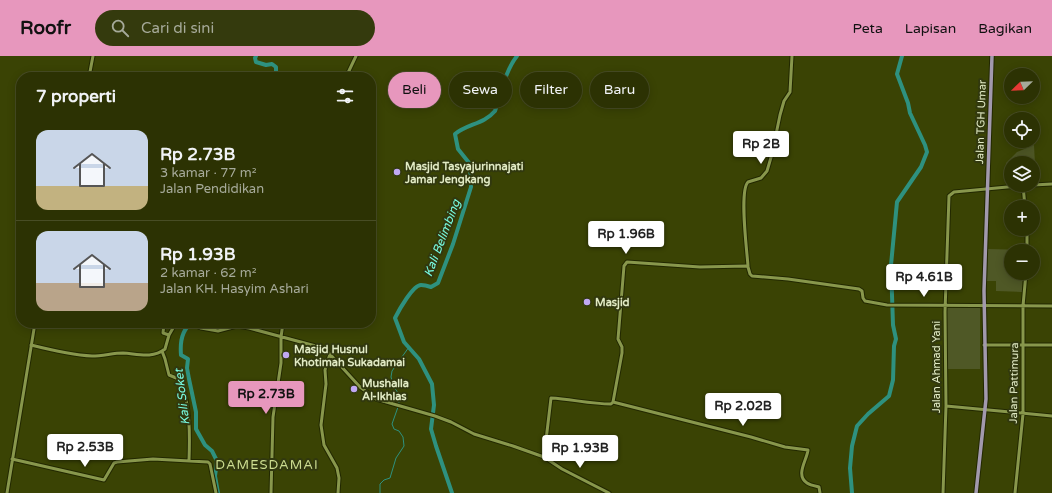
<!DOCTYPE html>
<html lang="id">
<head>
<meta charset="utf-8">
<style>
	:root { --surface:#2c3203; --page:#343a0d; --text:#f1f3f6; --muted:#a6aa9a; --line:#484d25; --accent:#e797bd }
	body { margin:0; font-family:"Varela Round",sans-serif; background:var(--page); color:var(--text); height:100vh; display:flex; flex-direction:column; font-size:15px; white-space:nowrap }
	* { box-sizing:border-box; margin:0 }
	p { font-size:13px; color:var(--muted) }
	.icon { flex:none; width:22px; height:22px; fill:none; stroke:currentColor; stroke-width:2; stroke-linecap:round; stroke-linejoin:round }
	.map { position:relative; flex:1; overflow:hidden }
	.drawer { position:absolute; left:16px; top:16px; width:360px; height:256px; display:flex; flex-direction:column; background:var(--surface); border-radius:16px; box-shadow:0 2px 10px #0003,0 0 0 1px var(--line) }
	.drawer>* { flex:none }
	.guide { position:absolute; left:388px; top:16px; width:380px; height:36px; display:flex; gap:8px }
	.needle { width:26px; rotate:247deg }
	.tools { position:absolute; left:1004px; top:12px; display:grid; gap:8px }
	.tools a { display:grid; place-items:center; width:36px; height:36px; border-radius:50%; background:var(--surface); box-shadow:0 2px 10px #0003,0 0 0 1px var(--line); font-size:20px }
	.price { position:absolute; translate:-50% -34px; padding:0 9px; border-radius:4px; background:#fff; color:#222; font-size:13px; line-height:26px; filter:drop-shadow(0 1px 2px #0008) }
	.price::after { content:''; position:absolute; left:50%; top:24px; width:12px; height:9px; margin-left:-6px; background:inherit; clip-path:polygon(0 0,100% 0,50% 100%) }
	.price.on { background:var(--accent); color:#111 }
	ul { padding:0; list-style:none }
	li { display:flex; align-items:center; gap:12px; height:100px; padding:0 20px }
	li+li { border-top:1px solid var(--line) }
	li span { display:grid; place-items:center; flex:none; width:112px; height:80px; border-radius:12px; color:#555 }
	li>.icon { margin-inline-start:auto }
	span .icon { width:48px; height:48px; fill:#fffc; stroke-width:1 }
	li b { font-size:17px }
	h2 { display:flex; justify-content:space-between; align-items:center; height:48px; padding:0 20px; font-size:17px }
	.pill { padding:0 14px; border-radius:18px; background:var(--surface); box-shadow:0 2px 10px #0003,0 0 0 1px var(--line); font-size:14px; line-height:36px }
	.pill.on { background:var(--accent); color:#111 }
	header { display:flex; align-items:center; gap:24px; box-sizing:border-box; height:56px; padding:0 20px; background:var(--accent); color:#111 }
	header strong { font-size:19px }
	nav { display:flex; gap:22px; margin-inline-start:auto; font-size:14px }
	.search { width:280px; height:36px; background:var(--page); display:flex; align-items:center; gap:10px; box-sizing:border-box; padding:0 14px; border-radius:22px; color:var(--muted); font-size:15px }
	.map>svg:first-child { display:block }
</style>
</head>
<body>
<header>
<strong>Roofr</strong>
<div class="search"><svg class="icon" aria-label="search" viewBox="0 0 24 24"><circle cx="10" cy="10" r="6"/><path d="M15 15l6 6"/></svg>Cari di sini</div>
<nav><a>Peta</a><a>Lapisan</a><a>Bagikan</a></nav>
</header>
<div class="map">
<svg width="1052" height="437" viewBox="0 0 1052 437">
	<rect width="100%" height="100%" fill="#3a4304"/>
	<path fill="#4f5826" d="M 1034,89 L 1036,127 L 1033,127 L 1033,107 L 1011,107 L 1011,128 L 1006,128 L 1006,107 L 1017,96 Z
		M 988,193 L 1024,194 L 1011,195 L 1011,217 L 1023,217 L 1022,236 L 996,235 L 996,225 L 987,225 Z
		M 947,252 L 980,252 L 980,313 L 947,313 Z"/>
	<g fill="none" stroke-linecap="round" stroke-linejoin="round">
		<path stroke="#2e917f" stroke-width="1" d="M 399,348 L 398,337 L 394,331 L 391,321 L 392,315 L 409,291
			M 380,437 L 380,428 L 384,424 L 390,422 L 396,402 L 404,390 L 403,381 L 399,375 L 394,373 L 392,368 L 398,351"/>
		<path stroke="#2e917f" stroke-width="4" d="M 256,0 L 255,2 L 256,6 L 266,9 L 272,8 L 276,11 L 276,18 L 272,21
			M 192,267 C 181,274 180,287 181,299 L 188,303 L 187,312 L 189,323 L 196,356 L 196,373 L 205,389 L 212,395 L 217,405 L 215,420 L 218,437
			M 452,437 L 436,390 L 431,373 L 434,349 L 432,328 L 419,303 L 404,286 L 395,262 C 399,254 413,229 421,229 C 424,229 428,230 431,231 L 438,227 L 453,188 L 471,131 L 470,108 L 458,93 L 455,78 C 467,68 484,68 495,55 C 501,38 505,15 517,0
			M 852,437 L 850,412 L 852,390 L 857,370 L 868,358 L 889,340 L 893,324 L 894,290 L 896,283 L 893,269 L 891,209 L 897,146 L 921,111 L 927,96 L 925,89 L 910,57 L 908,47 L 897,18 L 902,0"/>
		<g stroke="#222800" stroke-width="5">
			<path id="secondary" d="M 89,21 L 93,0
				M 346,21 L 356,0
				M 1023,129 L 1025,151
				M 1033,129 L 1052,128
				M 1027,173 L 1027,195
				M 748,210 C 747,195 739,135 748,126 L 761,122 L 767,115 L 772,98 L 780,59 L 784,45 L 790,36 L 792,0
				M 164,267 L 163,277 L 169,279
				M 188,267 L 201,272 L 218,275 L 237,270 L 249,272 L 323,292 L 328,296 L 360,331 L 376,343 L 435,360 L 451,366 L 474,378 L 513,390 L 544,401 L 562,413 L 609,437
				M 31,289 C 51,294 72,299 92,300 C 103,300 113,297 123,297 C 138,298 152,303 165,293 L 169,279 L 176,267
				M 984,289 L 1052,289
				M 162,295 L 165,303 L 169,319 L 181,324 C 190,351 190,377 189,405
				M 330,298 L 325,314 L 326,328 L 321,369 L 324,389 L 337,412 L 339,422 L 338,437
				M 613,346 L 751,381 L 785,391 L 808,394 C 807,404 795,419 807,427 C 810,429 815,430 819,431 L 820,437
				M 946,350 L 1052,360
				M 544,401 L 551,342 C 571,343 590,348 611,348 L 613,346 L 622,297 L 622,291 L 618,283 L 624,210 L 627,206 L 700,211 L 746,210 L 748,211 L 750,218 L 752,220 L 788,223 L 859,233 L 862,235 L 863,242 L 865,245 L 887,249 L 1052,250
				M 12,403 L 104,424 L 114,407 L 117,406 L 153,403 L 208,406 L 210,408 L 216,437
				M 7,437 L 35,267
				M 271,437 L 273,361 L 281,307 L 281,281 L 283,267
				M 943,437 L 946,350 L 945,256 L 949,140 L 954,136 L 1030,129
				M 1015,437 L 1023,358 L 1023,250 L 1026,217"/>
		</g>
		<g stroke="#222800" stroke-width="5.5">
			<path id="primary" d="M 976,437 L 986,343 L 984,235 L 992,0"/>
		</g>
		<use href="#secondary" stroke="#88974c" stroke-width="3"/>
		<use href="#primary" stroke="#a299ad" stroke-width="3.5"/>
	</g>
	<g fill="#c0a8f4" stroke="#31380f" stroke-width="1.5">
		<circle cx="397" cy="116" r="4"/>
		<circle cx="587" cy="246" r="4"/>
		<circle cx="286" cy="299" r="4"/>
		<circle cx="354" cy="333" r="4"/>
	</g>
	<g text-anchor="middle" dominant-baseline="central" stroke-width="4" stroke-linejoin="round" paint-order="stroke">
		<g font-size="11" fill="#e2ebc5" stroke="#31380f">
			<text transform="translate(981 66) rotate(-88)">Jalan TGH Umar</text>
			<text transform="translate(936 311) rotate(-90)">Jalan Ahmad Yani</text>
			<text transform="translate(1014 327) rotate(-89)">Jalan Pattimura</text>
		</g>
		<g font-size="11" font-weight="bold" fill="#e2ebc5" stroke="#31380f" text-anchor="start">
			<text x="405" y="110">Masjid Tasyajurinnajati<tspan x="405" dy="13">Jamar Jengkang</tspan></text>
			<text x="595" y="246">Masjid</text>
			<text x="294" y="293">Masjid Husnul<tspan x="294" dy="13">Khotimah Sukadamai</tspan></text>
			<text x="362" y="327">Mushalla<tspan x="362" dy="13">Al-Ikhlas</tspan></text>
		</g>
		<g font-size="12" font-style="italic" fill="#79fde3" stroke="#31380f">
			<text transform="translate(442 182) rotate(-69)">Kali Belimbing</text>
			<text transform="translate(182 341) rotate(-97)">Kali Soket</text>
		</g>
		<g font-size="13" letter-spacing="1" fill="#ccdc8f" stroke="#31380f">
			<text x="267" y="409">DAMESDAMAI</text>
		</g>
	</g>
</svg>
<div class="tools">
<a><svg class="needle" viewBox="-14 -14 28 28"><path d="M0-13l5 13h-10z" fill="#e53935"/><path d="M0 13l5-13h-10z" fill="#a6aa9a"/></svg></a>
<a><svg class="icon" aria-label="locate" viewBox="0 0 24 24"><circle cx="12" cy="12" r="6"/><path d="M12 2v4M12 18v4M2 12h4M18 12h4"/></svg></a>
<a><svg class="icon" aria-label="layers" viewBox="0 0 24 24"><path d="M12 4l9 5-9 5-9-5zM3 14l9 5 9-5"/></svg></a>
<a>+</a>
<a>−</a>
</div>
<b class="price" style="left:761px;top:109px">Rp 2B</b>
<b class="price" style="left:626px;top:199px">Rp 1.96B</b>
<b class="price" style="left:924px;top:242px">Rp 4.61B</b>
<b class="price on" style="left:266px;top:359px">Rp 2.73B</b>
<b class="price" style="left:743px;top:371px">Rp 2.02B</b>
<b class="price" style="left:85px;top:412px">Rp 2.53B</b>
<b class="price" style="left:580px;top:413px">Rp 1.93B</b>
<div class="guide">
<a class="pill on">Beli</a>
<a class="pill">Sewa</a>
<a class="pill">Filter</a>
<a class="pill">Baru</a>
</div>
<section class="drawer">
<h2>7 properti<svg class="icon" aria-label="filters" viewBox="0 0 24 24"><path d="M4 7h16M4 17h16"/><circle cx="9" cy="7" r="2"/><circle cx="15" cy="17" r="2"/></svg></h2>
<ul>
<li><span style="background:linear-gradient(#c9d6e8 70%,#c2b280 0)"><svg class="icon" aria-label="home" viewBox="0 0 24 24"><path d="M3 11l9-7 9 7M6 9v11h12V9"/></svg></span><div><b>Rp 2.73B</b><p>3 kamar · 77 m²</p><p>Jalan Pendidikan</p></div></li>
<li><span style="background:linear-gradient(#c9d6e8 65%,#b9a48a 0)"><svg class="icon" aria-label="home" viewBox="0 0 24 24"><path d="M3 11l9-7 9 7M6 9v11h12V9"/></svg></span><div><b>Rp 1.93B</b><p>2 kamar · 62 m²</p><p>Jalan KH. Hasyim Ashari</p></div></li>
</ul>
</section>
</div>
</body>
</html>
